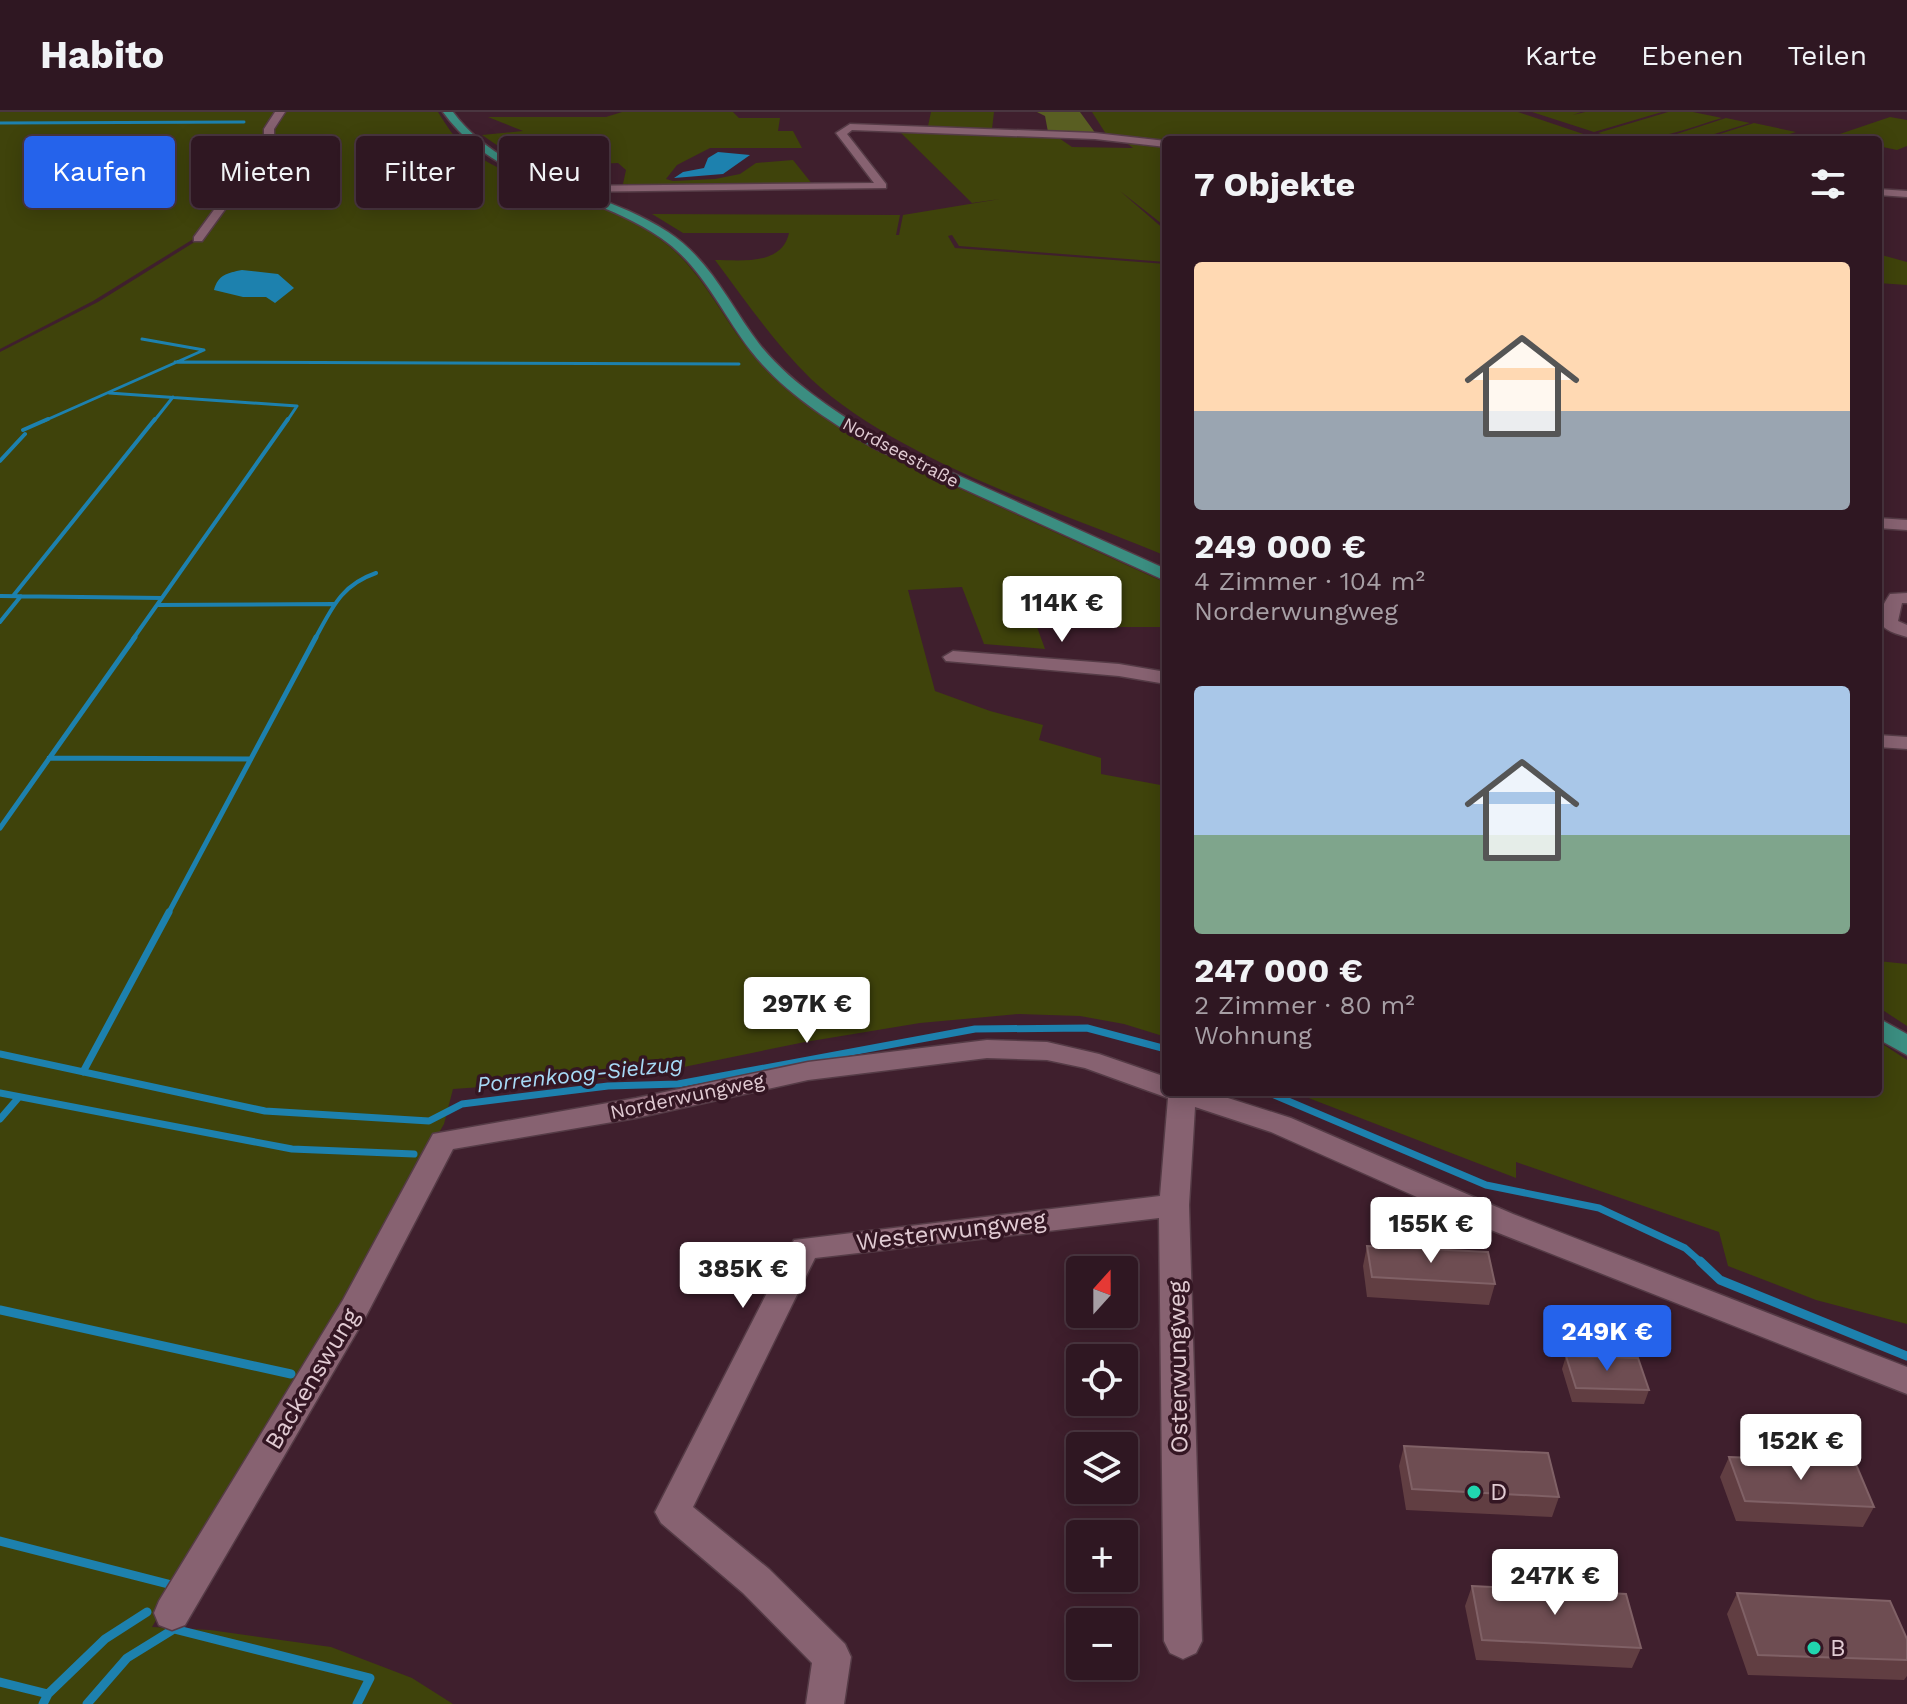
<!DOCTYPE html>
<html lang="de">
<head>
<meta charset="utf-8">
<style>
	:root { --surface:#2f1722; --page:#37202a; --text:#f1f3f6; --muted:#a79fa5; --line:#4a3640; --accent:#2563eb }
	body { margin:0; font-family:"Work Sans",sans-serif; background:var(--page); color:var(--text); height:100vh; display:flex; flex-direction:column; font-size:30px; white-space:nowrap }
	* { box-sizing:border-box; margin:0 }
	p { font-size:26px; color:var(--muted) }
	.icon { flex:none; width:44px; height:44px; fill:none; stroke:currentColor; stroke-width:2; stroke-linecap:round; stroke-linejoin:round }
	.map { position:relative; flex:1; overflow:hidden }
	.sheet { position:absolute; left:1162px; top:24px; width:720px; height:960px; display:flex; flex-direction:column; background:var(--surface); border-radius:8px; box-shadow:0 4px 20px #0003,0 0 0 2px var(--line) }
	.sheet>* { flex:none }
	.top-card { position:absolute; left:24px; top:24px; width:760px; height:72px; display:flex; gap:16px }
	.needle { width:52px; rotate:21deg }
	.controls { position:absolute; left:1066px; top:1144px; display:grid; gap:16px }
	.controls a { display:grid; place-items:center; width:72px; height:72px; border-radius:8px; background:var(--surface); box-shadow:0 4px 20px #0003,0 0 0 2px var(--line); font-size:40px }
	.price { position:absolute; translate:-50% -68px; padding:0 18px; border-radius:8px; background:#fff; color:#222; font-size:26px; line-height:52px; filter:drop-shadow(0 2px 4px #0008) }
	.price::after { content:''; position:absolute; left:50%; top:48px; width:24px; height:18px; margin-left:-12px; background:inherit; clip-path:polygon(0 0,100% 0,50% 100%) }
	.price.on { background:var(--accent); color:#fff }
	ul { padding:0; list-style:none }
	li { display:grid; align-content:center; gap:16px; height:424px; padding:0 32px }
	li span { display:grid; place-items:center; height:248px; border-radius:8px; color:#555 }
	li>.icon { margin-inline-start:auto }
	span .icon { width:144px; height:144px; fill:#fffc; stroke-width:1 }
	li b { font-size:34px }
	h2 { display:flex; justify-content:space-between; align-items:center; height:96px; padding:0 32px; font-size:34px }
	.chip { padding:0 28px; border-radius:8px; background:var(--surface); box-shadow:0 4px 20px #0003,0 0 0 2px var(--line); font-size:28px; line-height:72px }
	.chip.on { background:var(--accent); color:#fff }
	header { display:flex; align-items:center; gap:48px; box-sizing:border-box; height:112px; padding:0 40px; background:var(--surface); border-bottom:2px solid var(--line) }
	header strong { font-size:38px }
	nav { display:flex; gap:44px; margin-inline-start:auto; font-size:28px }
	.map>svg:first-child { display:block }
</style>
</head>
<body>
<header>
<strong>Habito</strong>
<nav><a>Karte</a><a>Ebenen</a><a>Teilen</a></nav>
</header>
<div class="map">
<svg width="1907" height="1592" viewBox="0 0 1907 1592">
	<rect width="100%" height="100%" fill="#3f1f2d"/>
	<path fill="#3f430b" d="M 0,0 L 438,0 C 447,14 455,28 469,38 C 523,78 599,85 657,125 C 700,154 718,200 749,238 C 782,281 827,308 873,337 L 1166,471 L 1166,515 L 1037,515 L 1045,537 L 984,532 L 962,475 L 908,478 L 935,579 L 990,599 L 1043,613 L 1039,628 L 1101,646 L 1101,662 L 1166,674 L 1166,925 L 1124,912 L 1080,904 L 1019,902 L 920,911 L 805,930 L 640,964 L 453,977 L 444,1012 L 152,1515 L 210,1518 L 331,1535 L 412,1566 L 453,1592 L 0,1592 L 0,240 L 98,190 L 201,126 L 195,126 L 93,189 L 0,237 Z
		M 622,0 L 733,0 L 739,6 L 780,6 L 778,19 L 793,19 L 802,36 L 710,36 L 677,53 L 666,67 L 673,69 L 715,67 L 740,62 L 756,51 L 793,48 L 813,73 L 623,72 L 626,58 L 618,51 L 529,55 L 482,23 L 523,19 L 488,5 L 606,5 Z
		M 931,0 L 994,0 L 992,17 L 928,14 Z
		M 1092,0 L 1518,0 L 1601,28 L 1166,30 L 1106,22 Z
		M 1532,0 L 1581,0 L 1573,3 L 1585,0 L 1662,0 L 1594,20 Z
		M 1668,0 L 1693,0 L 1722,6 C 1679,19 1642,36 1598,21 Z
		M 1890,5 L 1907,8 L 1907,34 L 1897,38 L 1878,34 L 1878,28 L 1831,25 Z
		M 1726,6 L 1750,11 L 1695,28 L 1658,28 Z
		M 1754,11 L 1796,20 L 1771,28 L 1701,28 Z
		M 899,19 L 1056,24 L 1072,35 L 1133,36 L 1123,28 L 1166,33 L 1166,115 L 1120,79 L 1166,119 L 1166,150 L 959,134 L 952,123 L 948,124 L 955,136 L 1166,152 L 1166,444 C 1058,399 896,347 811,267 C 775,232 745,188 715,148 C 740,148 782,154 789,121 L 683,121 L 652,102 L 900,103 L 896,123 L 899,123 L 903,103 L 1000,87 L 972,91 Z
		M 1878,142 L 1907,150 L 1907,173 L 1878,171 Z
		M 1878,849 L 1907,852 L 1907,914 L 1878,895 Z
		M 1878,929 L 1907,948 L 1907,1212 L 1816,1188 L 1728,1154 L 1719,1120 L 1516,1050 L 1516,1066 L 1293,980 L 1878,980 Z"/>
	<path fill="#595e22" d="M 1037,0 L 1080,0 L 1096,22 L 1048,20 L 1045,4 Z"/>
	<path fill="#1d81ae" d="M 718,40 L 750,43 L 723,62 L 674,66 L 683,60 L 704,56 L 708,46 Z
		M 242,158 L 278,162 L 294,176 L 275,191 L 266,185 L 243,185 L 214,178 C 218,163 227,161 242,158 Z"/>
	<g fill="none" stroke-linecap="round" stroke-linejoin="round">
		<path stroke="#1d81ae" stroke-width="3" d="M 0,11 L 244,10
			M 175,250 L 739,252
			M 109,281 L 297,294
			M 44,309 L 204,238 L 142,227
			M 154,309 L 173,285
			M 287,309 L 297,294"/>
		<path stroke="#1d81ae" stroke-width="4" d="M 23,318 L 48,307
			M 0,349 L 25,322
			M 0,484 L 162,486
			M 13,484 L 155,307
			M 157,493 L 334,492
			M 0,510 L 21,484
			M 133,527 L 288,307
			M 315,527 C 332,496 341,473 376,461"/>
		<path stroke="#1d81ae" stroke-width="5" d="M 49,646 L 251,647
			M 0,716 L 135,525
			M 168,802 L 316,525"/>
		<path stroke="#1d81ae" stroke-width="7" d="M 0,942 L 265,999 L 429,1009 L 462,992 L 608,974 L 678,972 L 975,917 L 1087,916 L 1166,937
			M 83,960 L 169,800
			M 1267,980 L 1486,1073 L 1599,1096 L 1685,1136 L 1702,1151
			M 0,981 L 292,1037 L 414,1042
			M 0,1007 L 19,985"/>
		<path stroke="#1d81ae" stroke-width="9" d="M 1700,1149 L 1720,1168 L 1907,1244
			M 0,1198 L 291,1262
			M 0,1429 L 168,1472
			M 0,1570 L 48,1582
			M 43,1592 L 48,1582 L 105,1527 L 147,1500
			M 87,1592 L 127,1546 L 174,1517 L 370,1566 L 357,1592"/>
		<g stroke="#553b46" stroke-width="3">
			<path id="minor" d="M 275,0 L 285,0 L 274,17 L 274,30 L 202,129 L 194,129 L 194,125 L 264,30 L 264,17 Z
				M 850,12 L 1095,21 L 1166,29 L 1166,35 L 1095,27 L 852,18 L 847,22 L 886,72 L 886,76 L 567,80 L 562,77 L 567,74 L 874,71 L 836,21 Z
				M 1878,77 L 1907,79 L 1907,85 L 1878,83 Z
				M 1878,406 L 1907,408 L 1907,418 L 1878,416 Z
				M 1907,481 L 1907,491 L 1902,491 L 1898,509 L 1907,513 L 1907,525 C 1877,517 1872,509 1890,482 Z
				M 953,539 L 1119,552 L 1166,560 L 1166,572 L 1119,564 L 946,549 L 943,545 Z
				M 1878,623 L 1907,625 L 1907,637 L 1878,635 Z
				M 987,928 L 1047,930 L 1099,942 L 1166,965 L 1166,980 L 1209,980 L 1291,1006 L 1513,1102 L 1907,1255 L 1907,1282 L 1491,1118 L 1271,1020 L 1195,995 L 1189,1093 L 1202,1529 L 1196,1541 L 1183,1547 L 1170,1541 L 1164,1529 L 1159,1106 L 815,1146 L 693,1395 L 769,1457 L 845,1532 L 851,1545 L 844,1592 L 806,1592 L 812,1551 L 743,1481 L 661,1411 L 655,1400 L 794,1128 L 1160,1084 L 1168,986 L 1085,956 L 1047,948 L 987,946 L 808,968 L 636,1006 L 453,1037 L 365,1206 L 185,1513 L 172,1518 L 159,1513 L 154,1501 L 159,1489 L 343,1188 L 433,1022 L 636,986 L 808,950 Z"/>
		</g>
		<g stroke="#553b46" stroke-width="3">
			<path id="major" d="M 443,0 L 453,0 C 505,70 599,75 668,120 C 711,148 730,194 760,233 C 793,274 840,302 884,330 L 1166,457 L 1166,469 L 874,336 C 829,309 783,280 751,239 C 721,200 702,154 661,126 C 589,77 497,75 443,0 Z
				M 1878,906 L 1907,922 L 1907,943 L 1878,927 Z"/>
		</g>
		<use href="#minor" fill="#876271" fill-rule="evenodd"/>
		<use href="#major" fill="#3b8e81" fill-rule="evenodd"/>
	</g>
	<path fill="#613e42" d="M 1367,1134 L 1495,1172 L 1489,1193 L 1367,1185 L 1363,1154 Z
		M 1566,1244 L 1649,1278 L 1644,1292 L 1572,1290 L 1562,1257 Z
		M 1404,1334 L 1559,1385 L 1552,1405 L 1406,1398 L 1399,1354 Z
		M 1729,1345 L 1874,1395 L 1863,1415 L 1736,1409 L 1720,1365 Z
		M 1472,1474 L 1641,1536 L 1632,1556 L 1476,1548 L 1465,1494 Z
		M 1737,1481 L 1907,1527 L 1907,1564 L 1904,1568 L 1748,1563 L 1727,1502 Z"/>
	<path fill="#6e4d52" stroke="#806166" stroke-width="2" d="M 1367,1134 L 1488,1140 L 1495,1172 L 1372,1165 Z
		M 1566,1244 L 1638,1246 L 1649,1278 L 1576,1276 Z
		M 1404,1334 L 1548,1341 L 1559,1385 L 1412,1377 Z
		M 1729,1345 L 1855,1350 L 1874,1395 L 1745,1389 Z
		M 1472,1474 L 1626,1482 L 1641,1536 L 1482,1528 Z
		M 1737,1481 L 1890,1489 L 1907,1527 L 1907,1548 L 1758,1543 Z"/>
	<g fill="#21d5af" stroke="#341623" stroke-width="3">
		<circle cx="1474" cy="1380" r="8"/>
		<circle cx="1814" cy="1536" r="8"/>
	</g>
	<g text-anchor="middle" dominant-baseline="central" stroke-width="7" stroke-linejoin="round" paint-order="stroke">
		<g font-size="18" fill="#e1cbd3" stroke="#341623">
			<text transform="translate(901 340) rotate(28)">Nordseestraße</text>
		</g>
		<g font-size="20" fill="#e1cbd3" stroke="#341623">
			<text transform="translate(687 984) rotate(-12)">Norderwungweg</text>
		</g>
		<g font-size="22" font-style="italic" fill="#a7daf7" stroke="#341623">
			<text transform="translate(580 962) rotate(-6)">Porrenkoog-Sielzug</text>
		</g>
		<g font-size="24" fill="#e1cbd3" stroke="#341623">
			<text transform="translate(951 1119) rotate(-7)">Westerwungweg</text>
			<text transform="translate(1178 1255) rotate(-91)">Osterwungweg</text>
			<text transform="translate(312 1267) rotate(-59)">Backenswung</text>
		</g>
		<g font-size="24" fill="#e1cbd3" stroke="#341623" text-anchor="start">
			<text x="1490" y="1380">D</text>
			<text x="1830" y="1536">B</text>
		</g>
	</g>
</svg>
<div class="controls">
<a><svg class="needle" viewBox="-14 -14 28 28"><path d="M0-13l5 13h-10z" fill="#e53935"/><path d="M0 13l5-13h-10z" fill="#a79fa5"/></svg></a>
<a><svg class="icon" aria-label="locate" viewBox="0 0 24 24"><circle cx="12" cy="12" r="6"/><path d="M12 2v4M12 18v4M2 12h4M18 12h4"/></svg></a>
<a><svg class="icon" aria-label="layers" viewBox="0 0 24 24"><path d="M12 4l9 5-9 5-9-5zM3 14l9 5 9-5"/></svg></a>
<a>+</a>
<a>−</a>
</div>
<b class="price" style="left:1062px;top:532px">114K €</b>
<b class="price" style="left:807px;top:933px">297K €</b>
<b class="price" style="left:1431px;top:1153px">155K €</b>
<b class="price" style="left:743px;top:1198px">385K €</b>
<b class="price on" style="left:1607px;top:1261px">249K €</b>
<b class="price" style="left:1801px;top:1370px">152K €</b>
<b class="price" style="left:1555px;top:1505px">247K €</b>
<div class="top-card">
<a class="chip on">Kaufen</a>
<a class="chip">Mieten</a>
<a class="chip">Filter</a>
<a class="chip">Neu</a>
</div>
<section class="sheet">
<h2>7 Objekte<svg class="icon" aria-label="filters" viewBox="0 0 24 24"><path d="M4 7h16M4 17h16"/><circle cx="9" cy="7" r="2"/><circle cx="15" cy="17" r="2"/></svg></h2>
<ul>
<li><span style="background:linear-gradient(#ffd9b3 60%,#9aa5b1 0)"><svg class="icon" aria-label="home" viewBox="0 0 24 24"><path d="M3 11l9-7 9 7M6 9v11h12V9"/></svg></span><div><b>249 000 €</b><p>4 Zimmer · 104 m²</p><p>Norderwungweg</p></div></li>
<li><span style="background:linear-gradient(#a9c7e8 60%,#7fa58c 0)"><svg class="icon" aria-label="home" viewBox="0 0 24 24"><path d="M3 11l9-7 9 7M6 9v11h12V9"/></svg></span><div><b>247 000 €</b><p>2 Zimmer · 80 m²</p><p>Wohnung</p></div></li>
</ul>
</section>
</div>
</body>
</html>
